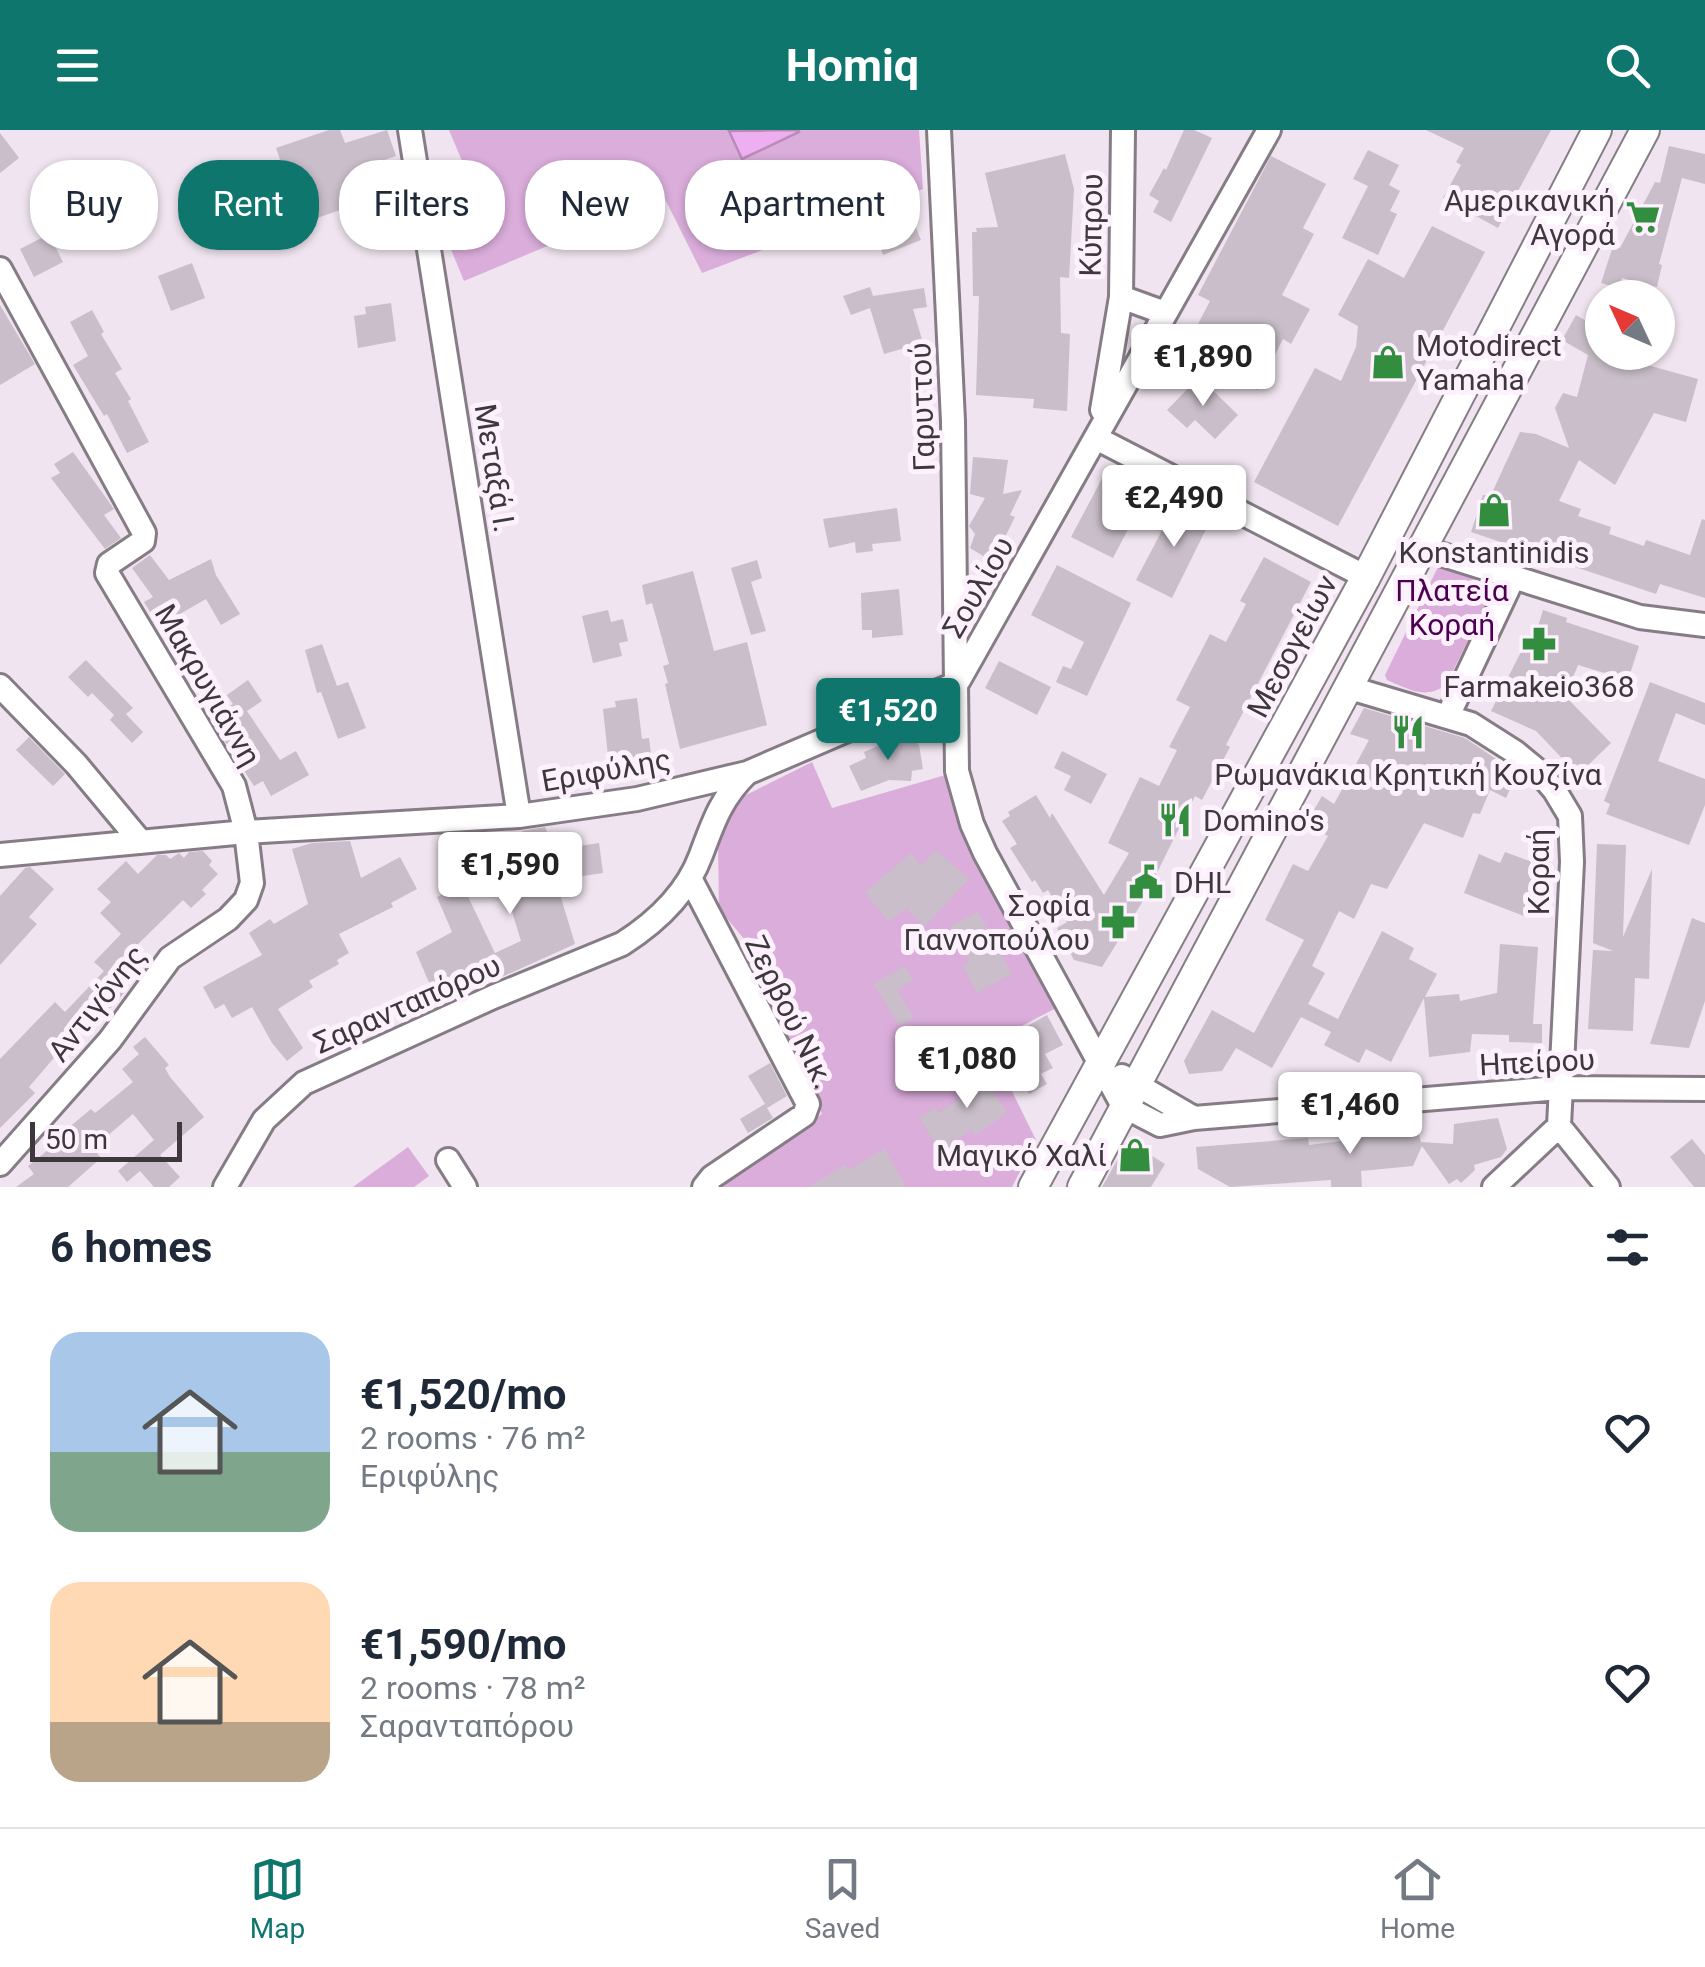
<!DOCTYPE html>
<html lang="en">
<head>
<meta charset="utf-8">
<style>
	:root { --surface:#fff; --page:#f2f2f3; --text:#1f2937; --muted:#747a83; --line:#e0e1e3; --accent:#0f766e }
	body { margin:0; font-family:Roboto,sans-serif; background:var(--page); color:var(--text); height:100vh; display:flex; flex-direction:column; font-size:38px; white-space:nowrap }
	* { box-sizing:border-box; margin:0 }
	p { font-size:32px; color:var(--muted) }
	.icon { flex:none; width:55px; height:55px; fill:none; stroke:currentColor; stroke-width:2; stroke-linecap:round; stroke-linejoin:round }
	.map { position:relative; height:1057px; overflow:hidden }
	.sheet { display:flex; flex-direction:column; background:var(--surface); flex:1 }
	.sheet>* { flex:none }
	.banner { position:absolute; left:30px; top:30px; width:1000px; height:90px; display:flex; gap:20px }
	.needle { width:65px; rotate:314deg }
	.buttons { position:absolute; left:1585px; top:150px; display:grid; gap:20px }
	.buttons a { display:grid; place-items:center; width:90px; height:90px; border-radius:50%; background:var(--surface); box-shadow:0 2px 8px #0004; font-size:50px }
	.scale { position:absolute; left:30px; bottom:25px; width:152px; box-sizing:border-box; padding-left:10px; border:5px solid #3c383c; border-top:0; font-size:28px; line-height:35px; white-space:nowrap; color:#3c383c; -webkit-text-stroke:8px #fdf1fd; paint-order:stroke }
	.price { position:absolute; translate:-50% -85px; padding:0 22px; border-radius:10px; background:#fff; color:#222; font-size:32px; line-height:65px; filter:drop-shadow(0 2px 5px #0008) }
	.price::after { content:''; position:absolute; left:50%; top:60px; width:30px; height:22px; margin-left:-15px; background:inherit; clip-path:polygon(0 0,100% 0,50% 100%) }
	.price.active { background:var(--accent); color:#fff }
	ul { padding:0; list-style:none }
	li { display:flex; align-items:center; gap:30px; height:250px; padding:0 50px }
	li span { display:grid; place-items:center; flex:none; width:280px; height:200px; border-radius:30px; color:#555 }
	li>.icon { margin-inline-start:auto }
	span .icon { width:120px; height:120px; fill:#fffc; stroke-width:1 }
	li b { font-size:42px }
	h2 { display:flex; justify-content:space-between; align-items:center; height:120px; padding:0 50px; font-size:42px }
	.chip { padding:0 35px; border-radius:40px; background:var(--surface); box-shadow:0 2px 8px #0004; font-size:35px; line-height:90px }
	.chip.active { background:var(--accent); color:#fff }
	header { display:flex; justify-content:space-between; align-items:center; height:130px; padding:0 50px; background:var(--accent); color:#fff; font-size:45px; font-weight:700 }
	.tab-bar { display:flex; justify-content:space-around; align-items:center; height:140px; border-top:2px solid var(--line); background:var(--surface); font-size:28px; color:var(--muted) }
	.tab-bar a { display:grid; justify-items:center; gap:5px }
	.tab-bar .active { color:var(--accent) }
	.map>svg:first-child { display:block }
</style>
</head>
<body>
<header><svg class="icon" aria-label="menu" viewBox="0 0 24 24"><path d="M4 6h16M4 12h16M4 18h16"/></svg>Homiq<svg class="icon" aria-label="search" viewBox="0 0 24 24"><circle cx="10" cy="10" r="6"/><path d="M15 15l6 6"/></svg></header>
<div class="map">
<svg width="1705" height="1057" viewBox="0 0 1705 1057">
	<rect width="100%" height="100%" fill="#efe4ef"/>
	<path fill="#daaddb" d="M 449,0 L 919,0 L 923,59 L 702,143 L 664,67 L 464,151 L 422,49 L 462,31 Z
		M 1438,437 C 1456,440 1485,449 1489,468 L 1446,555 C 1424,570 1409,559 1387,550 L 1385,545 Z
		M 812,632 L 832,678 L 949,644 L 1058,877 L 991,912 L 1000,937 L 1036,1010 L 1012,1057 L 721,1057 L 719,1054 L 822,984 L 745,810 L 719,779 L 718,712 L 736,670 Z
		M 408,1017 L 429,1046 L 414,1057 L 353,1057 Z"/>
	<path fill="#edafef" stroke="#b88bb9" stroke-width="2.5" d="M 798,0 L 799,2 L 742,29 L 729,1 Z"/>
	<path fill="#c9bec9" d="M 329,0 L 340,0 L 345,13 L 387,0 L 396,26 L 367,36 L 378,67 L 288,98 L 271,49 L 285,44 L 276,18 Z
		M 1184,0 L 1194,0 L 1212,8 L 1171,92 L 1153,82 L 1159,71 L 1149,65 L 1164,38 L 1166,40 Z
		M 1426,0 L 1551,0 L 1498,98 L 1443,68 L 1461,35 L 1456,32 L 1464,18 Z
		M 0,3 L 19,28 L 0,43 Z
		M 1669,16 L 1705,24 L 1705,54 L 1682,48 L 1659,134 L 1662,135 L 1657,157 L 1622,148 L 1619,158 L 1601,153 L 1613,116 L 1620,118 L 1655,52 L 1660,53 Z
		M 1368,20 L 1399,35 L 1389,55 L 1400,61 L 1390,81 L 1397,84 L 1378,125 L 1342,108 L 1368,56 L 1353,49 Z
		M 1065,24 L 1074,59 L 1069,148 L 1060,147 L 1061,203 L 1070,204 L 1067,281 L 1033,278 L 1034,269 L 976,265 L 979,166 L 973,166 L 972,102 L 977,102 L 976,98 L 998,97 L 985,43 Z
		M 1271,26 L 1326,54 L 1303,98 L 1314,104 L 1282,165 L 1310,179 L 1291,214 L 1283,209 L 1257,260 L 1186,224 L 1186,217 L 1210,171 L 1198,165 Z
		M 733,41 L 742,61 L 711,74 L 703,54 Z
		M 907,75 L 921,110 L 883,125 L 869,90 Z
		M 1432,96 L 1485,122 L 1338,396 L 1254,352 L 1315,238 L 1341,251 L 1356,217 L 1358,196 L 1338,185 L 1368,129 L 1404,148 Z
		M 49,104 L 63,132 L 34,147 L 20,119 Z
		M 192,133 L 205,168 L 171,181 L 158,146 Z
		M 870,157 L 873,166 L 924,158 L 927,177 L 913,179 L 923,213 L 884,224 L 870,178 L 851,185 L 843,166 Z
		M 391,173 L 396,211 L 358,218 L 354,186 L 366,184 L 365,177 Z
		M 0,175 L 35,234 L 0,255 Z
		M 92,180 L 104,202 L 101,204 L 122,239 L 115,243 L 131,269 L 128,271 L 149,312 L 127,323 L 107,284 L 104,286 L 73,235 L 88,226 L 70,192 Z
		M 1576,185 L 1602,200 L 1602,222 L 1619,222 L 1618,227 L 1698,249 L 1686,292 L 1654,283 L 1615,355 L 1579,330 L 1559,371 L 1581,379 L 1578,386 L 1611,397 L 1609,404 L 1644,416 L 1646,410 L 1690,425 L 1702,389 L 1705,390 L 1705,468 L 1660,454 L 1656,464 L 1471,402 L 1483,365 L 1491,365 L 1520,302 L 1536,304 L 1569,318 L 1555,278 L 1563,263 L 1577,267 L 1588,225 L 1562,210 Z
		M 1199,247 L 1238,285 L 1215,309 L 1195,290 L 1187,298 L 1167,280 Z
		M 73,322 L 114,379 L 104,385 L 121,408 L 105,419 L 51,348 L 60,343 L 54,334 Z
		M 973,327 L 1008,330 L 1003,364 L 1022,360 L 1010,385 L 1015,387 L 1003,411 L 999,409 L 988,429 L 970,418 L 975,404 L 969,396 L 985,368 L 970,364 Z
		M 1105,343 L 1146,365 L 1113,428 L 1071,407 Z
		M 1177,372 L 1211,389 L 1172,468 L 1136,450 Z
		M 897,378 L 901,411 L 872,414 L 873,421 L 856,423 L 855,412 L 829,418 L 823,389 Z
		M 150,425 L 169,450 L 211,429 L 216,445 L 240,484 L 221,495 L 206,469 L 159,496 L 144,472 L 153,467 L 132,438 Z
		M 1264,427 L 1311,452 L 1226,615 L 1230,617 L 1202,670 L 1195,666 L 1143,771 L 1102,837 L 1074,830 L 1057,798 L 1067,792 L 1048,760 L 1043,763 L 1035,750 L 1032,752 L 1010,718 L 1017,714 L 1002,691 L 1010,686 L 1008,682 L 1036,665 L 1050,688 L 1052,683 L 1104,765 L 1129,723 L 1108,713 L 1140,647 L 1159,656 L 1177,620 L 1169,617 L 1190,577 L 1176,570 L 1210,504 L 1226,512 L 1246,474 L 1240,471 Z
		M 757,430 L 762,448 L 751,452 L 766,501 L 751,505 L 731,438 Z
		M 1057,435 L 1131,473 L 1087,566 L 1056,552 L 1063,536 L 1071,539 L 1084,512 L 1031,485 Z
		M 693,441 L 714,521 L 747,512 L 767,595 L 680,619 L 665,554 L 668,553 L 663,536 L 669,534 L 652,473 L 646,475 L 642,455 Z
		M 899,459 L 903,505 L 872,508 L 872,500 L 862,500 L 861,463 Z
		M 608,480 L 611,492 L 623,489 L 628,511 L 619,513 L 622,526 L 593,533 L 582,486 Z
		M 1543,480 L 1567,488 L 1566,492 L 1639,516 L 1628,550 L 1578,535 L 1565,566 L 1611,613 L 1578,645 L 1536,601 L 1491,581 L 1530,504 L 1535,506 Z
		M 322,514 L 337,556 L 348,552 L 366,598 L 338,609 L 321,562 L 317,563 L 305,520 Z
		M 86,530 L 133,578 L 126,584 L 143,602 L 132,613 L 110,590 L 114,585 L 92,563 L 88,567 L 68,547 Z
		M 999,531 L 1051,557 L 1037,585 L 985,558 Z
		M 248,550 L 262,571 L 247,581 L 280,630 L 296,621 L 309,645 L 271,666 L 263,651 L 254,656 L 222,607 L 237,597 L 225,579 L 233,574 L 227,565 Z
		M 1650,552 L 1705,573 L 1705,595 L 1676,583 L 1658,631 L 1705,649 L 1705,675 L 1689,715 L 1606,684 L 1610,674 L 1604,671 Z
		M 637,568 L 642,609 L 649,608 L 653,639 L 610,645 L 603,579 L 616,577 L 615,571 Z
		M 1364,578 L 1465,608 L 1517,643 L 1506,668 L 1490,660 L 1480,684 L 1473,683 L 1463,708 L 1424,693 L 1387,759 L 1371,754 L 1354,789 L 1339,781 L 1312,836 L 1325,843 L 1308,874 L 1338,889 L 1382,801 L 1414,818 L 1409,829 L 1437,844 L 1425,867 L 1459,864 L 1460,871 L 1497,863 L 1500,814 L 1538,817 L 1533,894 L 1542,894 L 1542,913 L 1509,912 L 1509,905 L 1472,904 L 1470,922 L 1429,927 L 1424,868 L 1391,932 L 1366,919 L 1359,933 L 1324,915 L 1331,902 L 1301,887 L 1272,938 L 1236,918 L 1222,941 L 1189,944 L 1184,931 L 1212,880 L 1254,903 L 1304,810 L 1265,790 L 1293,734 L 1308,741 L 1328,706 L 1306,694 L 1322,666 L 1334,674 L 1369,610 L 1350,604 Z
		M 905,604 L 919,615 L 923,639 L 912,641 L 911,651 L 889,650 L 861,661 L 849,636 L 866,628 L 864,622 Z
		M 29,607 L 65,644 L 53,656 L 16,620 Z
		M 1062,621 L 1107,644 L 1091,674 L 1064,660 L 1071,646 L 1054,638 Z
		M 545,697 L 554,720 L 599,713 L 603,743 L 563,749 L 565,758 L 559,761 L 575,814 L 495,850 L 488,842 L 436,869 L 416,822 L 452,802 L 437,767 L 462,754 L 495,823 L 521,811 L 499,739 L 533,726 L 522,701 Z
		M 350,711 L 361,748 L 400,727 L 417,759 L 391,773 L 393,777 L 339,804 L 349,823 L 337,830 L 339,834 L 309,851 L 313,857 L 278,879 L 303,918 L 287,931 L 272,913 L 252,877 L 232,888 L 224,874 L 215,879 L 203,857 L 262,825 L 249,803 L 270,789 L 274,794 L 308,774 L 292,719 L 312,713 Z
		M 1597,714 L 1626,715 L 1623,807 L 1652,739 L 1649,849 L 1635,848 L 1633,901 L 1588,899 L 1593,820 L 1613,821 L 1593,813 Z
		M 936,720 L 969,749 L 924,797 L 907,778 L 888,792 L 865,762 L 911,723 L 921,735 Z
		M 203,721 L 212,731 L 209,735 L 218,744 L 202,760 L 206,764 L 191,778 L 183,770 L 132,820 L 138,825 L 114,850 L 125,862 L 99,890 L 96,887 L 53,929 L 29,957 L 35,963 L 0,998 L 0,929 L 55,872 L 65,882 L 104,841 L 94,832 L 121,804 L 100,783 L 111,772 L 97,759 L 126,731 L 138,744 L 157,725 L 166,725 L 170,729 L 179,723 L 184,728 L 189,722 Z
		M 1505,722 L 1546,737 L 1537,761 L 1542,762 L 1535,782 L 1524,786 L 1464,763 L 1479,724 L 1500,733 Z
		M 30,737 L 54,759 L 29,787 L 37,794 L 0,835 L 0,766 L 25,738 Z
		M 978,782 L 1012,844 L 977,863 L 962,835 L 969,831 L 950,796 Z
		M 1692,788 L 1705,793 L 1705,871 L 1689,918 L 1650,914 Z
		M 904,836 L 913,850 L 897,860 L 914,888 L 899,896 L 874,854 Z
		M 1047,885 L 1063,915 L 1045,924 L 1053,938 L 1041,944 L 1047,954 L 1029,964 L 1000,911 Z
		M 145,907 L 169,935 L 165,938 L 170,947 L 204,987 L 160,1025 L 180,1047 L 169,1057 L 154,1057 L 140,1041 L 127,1052 L 118,1041 L 154,1010 L 133,984 L 93,1018 L 101,1028 L 68,1057 L 16,1057 L 34,1044 L 28,1036 L 57,1013 L 54,1010 L 91,979 L 95,983 L 133,952 L 122,939 L 139,924 L 133,917 Z
		M 991,919 L 997,920 L 993,962 L 1007,983 L 975,1005 L 972,1000 L 940,1020 L 919,988 L 935,977 L 939,983 L 977,957 Z
		M 770,933 L 787,966 L 767,978 L 773,988 L 748,1003 L 740,989 L 765,974 L 748,946 Z
		M 1498,988 L 1507,1019 L 1501,1027 L 1474,1035 L 1475,1040 L 1461,1053 L 1457,1049 L 1449,1054 L 1422,1016 L 1413,1036 L 1361,1041 L 1362,1057 L 1331,1057 L 1331,1050 L 1230,1057 L 1198,1039 L 1196,1017 L 1308,1008 L 1309,1015 L 1349,1010 L 1348,1006 L 1373,1002 L 1373,1007 L 1418,1001 L 1421,1012 L 1453,1014 L 1454,994 Z
		M 1692,1009 L 1705,1025 L 1705,1057 L 1694,1057 L 1670,1027 Z
		M 1128,1011 L 1165,1034 L 1151,1057 L 1102,1057 Z
		M 885,1019 L 906,1057 L 809,1057 L 845,1035 L 848,1040 Z"/>
	<g fill="none" stroke-linecap="round" stroke-linejoin="round">
		<g stroke="#867c86" stroke-width="28">
			<path id="minor" d="M 410,0 L 519,686
				M 939,0 L 953,291 L 957,641 L 972,694 L 985,723 L 1123,976 L 1160,995 L 1194,988 L 1559,958 L 1705,959
				M 0,139 L 144,403 L 143,411 L 109,434 L 107,443 L 234,656 L 246,702 L 252,753 L 246,770 L 228,789 L 170,828 L 110,910 L 0,1034
				M 1121,167 L 1165,183
				M 1102,280 L 1121,167 L 1123,0
				M 1096,308 L 1366,447
				M 1421,418 L 1640,487 L 1705,495
				M 959,550 L 1269,0
				M 0,556 L 76,634 L 141,712
				M 1347,557 L 1471,594 L 1515,622 L 1538,641 L 1555,661 L 1570,686 L 1572,732 L 1559,996 L 1608,1057
				M 1448,586 L 1514,446
				M 0,725 L 246,702 L 519,686 L 637,669 L 747,643 L 957,553
				M 690,748 L 808,974 L 804,985 L 712,1047 L 704,1057
				M 1122,946 L 1194,988
				M 448,1030 L 465,1057
				M 225,1057 L 264,990 L 304,953 L 493,867 L 622,814 C 655,793 687,763 701,725 C 713,693 721,668 747,643
				M 1494,1057 L 1559,996"/>
		</g>
		<g stroke="#867c86" stroke-width="32">
			<path id="major" d="M 1033,1057 L 1366,447 L 1597,0
				M 1082,1057 L 1645,0"/>
		</g>
		<use href="#minor" stroke="#fff" stroke-width="22"/>
		<use href="#major" stroke="#fff" stroke-width="28"/>
	</g>
	<defs>
		<g id="supermarket-bare" transform="scale(2.7)"><path d="M-6-5.5h2.5l.6 2H6L4.5 2H-2.5L-4.4-4H-6ZM-1.5 3.2a1.3 1.3 0 1 0 .1 0ZM3 3.2a1.3 1.3 0 1 0 .1 0Z" fill="#338d3e" stroke="#fdf1fd" stroke-width="2.5" paint-order="stroke"/></g>
		<g id="shop-bare" transform="scale(2.7)"><path d="M-5-2.5h2.3a2.7 3.5 0 0 1 5.4 0H5L5.5 6h-11ZM-1.5-2.5h3a1.5 2.3 0 0 0-3 0Z" fill="#338d3e" stroke="#fdf1fd" stroke-width="2.5" paint-order="stroke"/></g>
		<g id="pharmacy-bare" transform="scale(2.7)"><path d="M-2-6h4v4h4v4h-4v4h-4v-4h-4v-4h4Z" fill="#338d3e" stroke="#fdf1fd" stroke-width="2.5" paint-order="stroke"/></g>
		<g id="restaurant-bare" transform="scale(2.7)"><path d="M-5-6h1v4h1v-4h1v4h1v-4h1v5L-1.5 .5V6h-2V.5L-5-1ZM5-6V6H3V1.5H1.5Q1.5-4 5-6Z" fill="#338d3e" stroke="#fdf1fd" stroke-width="2.5" paint-order="stroke"/></g>
		<g id="civic-bare" transform="scale(2.7)"><path d="M-.6-6.5H3V-4.5H.6V-3L4-1V1h2V6H-6V1h2V-1L-.6-3ZM-1.2 2.5V6h2.4V2.5Z" fill="#338d3e" stroke="#fdf1fd" stroke-width="2.5" paint-order="stroke"/></g>
	</defs>
	<g fill-rule="evenodd">
		<use href="#supermarket-bare" x="1643" y="87"/>
		<use href="#shop-bare" x="1388" y="232"/>
		<use href="#shop-bare" x="1494" y="380"/>
		<use href="#pharmacy-bare" x="1539" y="514"/>
		<use href="#restaurant-bare" x="1408" y="602"/>
		<use href="#restaurant-bare" x="1175" y="690"/>
		<use href="#civic-bare" x="1146" y="752"/>
		<use href="#pharmacy-bare" x="1118" y="792"/>
		<use href="#shop-bare" x="1135" y="1025"/>
	</g>
	<g text-anchor="middle" dominant-baseline="central" stroke-width="10" stroke-linejoin="round" paint-order="stroke">
		<g font-size="30" fill="#3c383c" stroke="#fdf1fd" text-anchor="end">
			<text x="1615" y="70">Αμερικανική<tspan x="1615" dy="34">Αγορά</tspan></text>
			<text x="1416" y="215" text-anchor="start">Motodirect<tspan x="1416" dy="34">Yamaha</tspan></text>
			<text x="1494" y="422" text-anchor="middle">Konstantinidis</text>
			<text x="1539" y="556" text-anchor="middle">Farmakeio368</text>
			<text x="1408" y="644" text-anchor="middle">Ρωμανάκια Κρητική Κουζίνα</text>
			<text x="1203" y="690" text-anchor="start">Domino's</text>
			<text x="1174" y="752" text-anchor="start">DHL</text>
			<text x="1090" y="775">Σοφία<tspan x="1090" dy="34">Γιαννοπούλου</tspan></text>
			<text x="1107" y="1025">Μαγικό Χαλί</text>
		</g>
		<g font-size="30" fill="#3c383c" stroke="#fdf1fd">
			<text transform="translate(1091 95) rotate(-89)">Κύπρου</text>
			<text transform="translate(922 277) rotate(-92)">Γαρυττού</text>
			<text transform="translate(495 338) rotate(81)">Μεταξά Ι.</text>
			<text transform="translate(978 457) rotate(-60)">Σουλίου</text>
			<text transform="translate(1292 516) rotate(-62)">Μεσογείων</text>
			<text transform="translate(208 555) rotate(60)">Μακρυγιάννη</text>
			<text transform="translate(606 640) rotate(-10)">Εριφύλης</text>
			<text transform="translate(1538 742) rotate(-90)">Κοραή</text>
			<text transform="translate(97 873) rotate(-52)">Αντιγόνης</text>
			<text transform="translate(407 874) rotate(-24)">Σαρανταπόρου</text>
			<text transform="translate(790 882) rotate(64)">Ζερβού Νικ.</text>
			<text transform="translate(1537 932) rotate(-3)">Ηπείρου</text>
		</g>
		<g font-size="30" fill="#4d0052" stroke="#fdf1fd">
			<text x="1452" y="460">Πλατεία<tspan x="1452" dy="34">Κοραή</tspan></text>
		</g>
	</g>
</svg>
<div class="buttons">
<a><svg class="needle" viewBox="-14 -14 28 28"><path d="M0-13l5 13h-10z" fill="#e53935"/><path d="M0 13l5-13h-10z" fill="#747a83"/></svg></a>
</div>
<div class="scale">50 m</div>
<b class="price" style="left:1203px;top:279px">€1,890</b>
<b class="price" style="left:1174px;top:420px">€2,490</b>
<b class="price active" style="left:888px;top:633px">€1,520</b>
<b class="price" style="left:510px;top:787px">€1,590</b>
<b class="price" style="left:967px;top:981px">€1,080</b>
<b class="price" style="left:1350px;top:1027px">€1,460</b>
<div class="banner">
<a class="chip">Buy</a>
<a class="chip active">Rent</a>
<a class="chip">Filters</a>
<a class="chip">New</a>
<a class="chip">Apartment</a>
</div>
</div>
<section class="sheet">
<h2>6 homes<svg class="icon" aria-label="filters" viewBox="0 0 24 24"><path d="M4 7h16M4 17h16"/><circle cx="9" cy="7" r="2"/><circle cx="15" cy="17" r="2"/></svg></h2>
<ul>
<li><span style="background:linear-gradient(#a9c7e8 60%,#7fa58c 0)"><svg class="icon" aria-label="home" viewBox="0 0 24 24"><path d="M3 11l9-7 9 7M6 9v11h12V9"/></svg></span><div><b>€1,520/mo</b><p>2 rooms · 76 m²</p><p>Εριφύλης</p></div><svg class="icon" aria-label="heart" viewBox="0 0 24 24"><path d="M12 20l-8-8c-3-5 5-10 8-4 3-6 11-1 8 4z"/></svg></li>
<li><span style="background:linear-gradient(#ffd9b3 70%,#b9a48a 0)"><svg class="icon" aria-label="home" viewBox="0 0 24 24"><path d="M3 11l9-7 9 7M6 9v11h12V9"/></svg></span><div><b>€1,590/mo</b><p>2 rooms · 78 m²</p><p>Σαρανταπόρου</p></div><svg class="icon" aria-label="heart" viewBox="0 0 24 24"><path d="M12 20l-8-8c-3-5 5-10 8-4 3-6 11-1 8 4z"/></svg></li>
</ul>
</section>
<nav class="tab-bar">
<a class="active"><svg class="icon" aria-label="map" viewBox="0 0 24 24"><path d="M3 6l6-2 6 2 6-2v14l-6 2-6-2-6 2zM9 4v14M15 6v14"/></svg>Map</a>
<a><svg class="icon" aria-label="saved" viewBox="0 0 24 24"><path d="M7 4h10v16l-5-4-5 4z"/></svg>Saved</a>
<a><svg class="icon" aria-label="home" viewBox="0 0 24 24"><path d="M3 11l9-7 9 7M6 9v11h12V9"/></svg>Home</a>
</nav>
</body>
</html>
